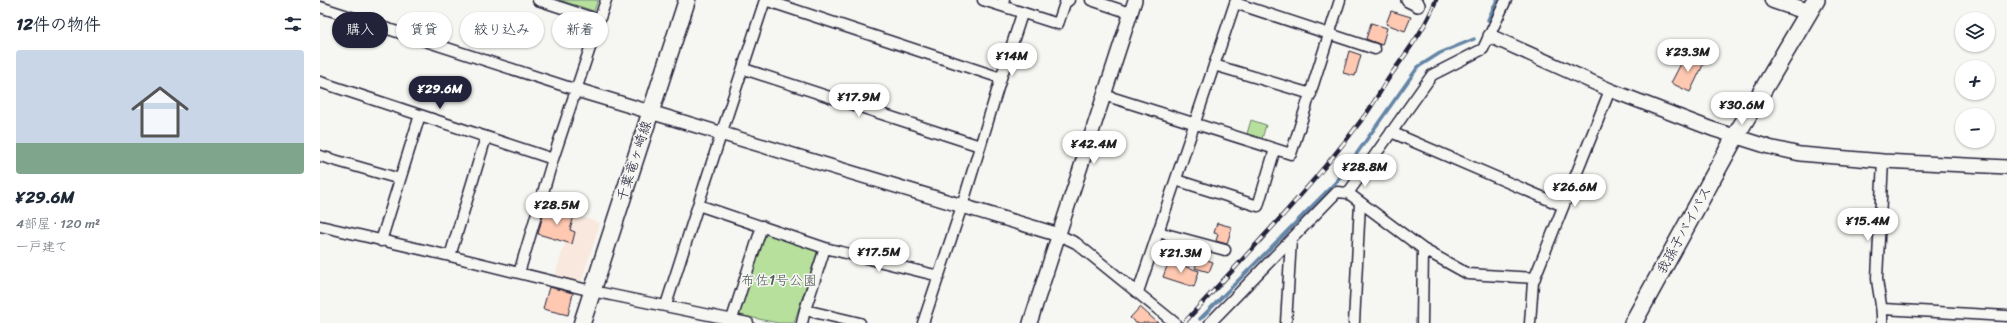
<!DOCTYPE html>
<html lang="ja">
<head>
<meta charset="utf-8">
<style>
	:root { --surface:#fff; --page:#f6f6f7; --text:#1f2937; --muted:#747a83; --line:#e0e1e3; --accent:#22223b }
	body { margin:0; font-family:Sriracha,"Klee One",sans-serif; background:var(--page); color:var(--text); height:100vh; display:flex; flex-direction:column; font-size:15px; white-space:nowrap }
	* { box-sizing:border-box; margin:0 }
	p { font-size:13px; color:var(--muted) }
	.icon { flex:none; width:22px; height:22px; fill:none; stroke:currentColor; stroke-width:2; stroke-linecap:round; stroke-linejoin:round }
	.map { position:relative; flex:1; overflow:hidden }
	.panel { display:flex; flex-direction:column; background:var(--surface); width:320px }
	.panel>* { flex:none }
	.top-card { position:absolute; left:12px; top:12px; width:380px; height:36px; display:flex; gap:8px }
	.fabs { position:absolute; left:1635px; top:12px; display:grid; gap:8px }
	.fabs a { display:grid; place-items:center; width:40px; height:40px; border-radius:50%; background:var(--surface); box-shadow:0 1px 3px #0004; font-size:20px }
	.price { position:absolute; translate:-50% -34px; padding:0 9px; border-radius:14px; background:#fff; color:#222; font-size:13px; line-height:26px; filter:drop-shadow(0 1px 2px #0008) }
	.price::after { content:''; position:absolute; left:50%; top:24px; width:12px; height:9px; margin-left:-6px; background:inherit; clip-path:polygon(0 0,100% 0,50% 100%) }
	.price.active { background:var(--accent); color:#fff }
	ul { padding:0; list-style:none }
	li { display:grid; align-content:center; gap:8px; height:212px; padding:0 16px }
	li+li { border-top:1px solid var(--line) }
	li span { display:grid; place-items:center; height:124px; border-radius:4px; color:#555 }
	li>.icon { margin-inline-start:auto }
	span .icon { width:72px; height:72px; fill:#fffc; stroke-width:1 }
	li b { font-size:17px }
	h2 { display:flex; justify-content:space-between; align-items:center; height:48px; padding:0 16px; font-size:17px }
	.chip { padding:0 14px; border-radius:18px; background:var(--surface); box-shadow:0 1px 3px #0004; font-size:14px; line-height:36px }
	.chip.active { background:var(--accent); color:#fff }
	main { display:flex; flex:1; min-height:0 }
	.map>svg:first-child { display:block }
</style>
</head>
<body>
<main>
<section class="panel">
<h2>12件の物件<svg class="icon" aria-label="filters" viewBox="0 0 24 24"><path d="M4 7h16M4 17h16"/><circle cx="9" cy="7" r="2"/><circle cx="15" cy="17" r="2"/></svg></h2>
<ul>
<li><span style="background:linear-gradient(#c9d6e8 75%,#7fa58c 0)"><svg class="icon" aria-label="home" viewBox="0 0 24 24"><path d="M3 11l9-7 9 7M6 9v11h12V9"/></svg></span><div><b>¥29.6M</b><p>4部屋 · 120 m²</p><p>一戸建て</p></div></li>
</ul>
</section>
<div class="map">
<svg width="1687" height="323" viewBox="0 0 1687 323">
	<rect width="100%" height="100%" fill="#f6f6f2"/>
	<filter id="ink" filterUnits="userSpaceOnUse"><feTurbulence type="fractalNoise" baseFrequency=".025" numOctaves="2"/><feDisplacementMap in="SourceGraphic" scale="8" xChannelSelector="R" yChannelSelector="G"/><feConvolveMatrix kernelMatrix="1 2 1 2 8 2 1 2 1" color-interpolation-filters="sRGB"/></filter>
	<g filter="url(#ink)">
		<path fill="#f9e8de" d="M 225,206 L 280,223 L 261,283 L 235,276 L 245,243 L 216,234 Z"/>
		<path fill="#b7e09d" stroke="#6c816c" d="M 239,0 L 278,0 L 274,11 Z
			M 931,120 L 946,125 L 941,142 L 926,137 Z
			M 445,232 L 498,250 L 474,323 L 458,323 L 419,315 Z"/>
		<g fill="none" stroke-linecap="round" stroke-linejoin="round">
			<path stroke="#6385a6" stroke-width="3.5" d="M 1168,20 L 1177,0
				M 880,319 L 1018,180 L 1098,67 L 1120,53 L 1154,39"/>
		</g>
		<path fill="#ffc8b1" stroke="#22223b" d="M 1071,11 L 1091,17 L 1085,31 L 1066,24 Z
			M 1051,23 L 1067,28 L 1062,45 L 1046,39 Z
			M 1029,51 L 1041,55 L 1035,76 L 1023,73 Z
			M 1366,54 L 1384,63 L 1370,92 L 1351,83 Z
			M 225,207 L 254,216 L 250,230 L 255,232 L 252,244 L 218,234 Z
			M 897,223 L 912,227 L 907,244 L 896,241 L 898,234 L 894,233 Z
			M 879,257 L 893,262 L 889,272 L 875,268 Z
			M 849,261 L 879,271 L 874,287 L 843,277 Z
			M 229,287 L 253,293 L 248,315 L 223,309 Z
			M 820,307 L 838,323 L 816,323 L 810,318 Z"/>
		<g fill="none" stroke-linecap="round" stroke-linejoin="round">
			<g stroke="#22223b" stroke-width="13">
				<path id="minor" d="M 218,0 L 279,20
					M 445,0 L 681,78 L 642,206 L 603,323
					M 663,0 L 682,6
					M 684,0 L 682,6 L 738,24 L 745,3 L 749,0
					M 771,0 L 810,13
					M 915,3 L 1055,49
					M 0,7 L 257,90
					M 894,65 L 991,94
					M 424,69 L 660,146
					M 681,78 L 702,14
					M 0,82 L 233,159
					M 784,95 L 971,154 L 1020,0
					M 1071,132 L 1243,206
					M 0,156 L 80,179
					M 856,180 L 938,206 L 955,149
					M 1028,193 L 1103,249 L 1102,323
					M 378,205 L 445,0
					M 0,226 L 130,256 L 272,291 L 428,323
					M 838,232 L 905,250
					M 739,235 L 756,243 L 855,323
					M 61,241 L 100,115
					M 505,248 L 619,276
					M 1103,249 L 1148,274 L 1215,278
					M 130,256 L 166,137
					M 199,273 L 233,159 L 286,0
					M 818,292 L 916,0
					M 346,305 L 378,205 L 505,248 L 485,310
					M 1563,309 L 1687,316
					M 412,319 L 442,226
					M 482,323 L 485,310 L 540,323
					M 890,323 L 1017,192 L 1028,193 L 1112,75 L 1163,49 L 1186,0
					M 966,323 L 971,240
					M 1034,323 L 1040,203
					M 1210,323 L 1213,282 L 1290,90
					M 1562,323 C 1563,307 1558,293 1557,278 L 1563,161"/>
			</g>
			<g stroke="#22223b" stroke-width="16">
				<path id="tertiary" d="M 1088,0 L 1098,5
					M 1170,36 L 1290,90 L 1392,129 L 1449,147 L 1480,154 L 1563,161 L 1687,167
					M 257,90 L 739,235
					M 710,323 L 815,0"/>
			</g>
			<g stroke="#22223b" stroke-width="19">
				<path id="primary" d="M 1453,0 L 1489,12
					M 262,323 L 367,0"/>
			</g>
			<g stroke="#22223b" stroke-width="20">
				<path id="trunk" d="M 1313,323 L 1415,137 L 1496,0"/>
			</g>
			<use href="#minor" stroke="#f6f6f2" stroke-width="10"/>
			<use href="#tertiary" stroke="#f6f6f2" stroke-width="13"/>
			<use href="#primary" stroke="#f6f6f2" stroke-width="16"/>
			<use href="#trunk" stroke="#f6f6f2" stroke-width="17"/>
			<g stroke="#22223b" stroke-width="4.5">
				<path id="rail" d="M 864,323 C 925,256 989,191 1043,118 C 1054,104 1062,87 1073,72 C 1089,49 1106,27 1116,0"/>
			</g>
			<use href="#rail" stroke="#f6f6f2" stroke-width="3" stroke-dasharray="9" stroke-linecap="butt"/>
		</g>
	</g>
	<g text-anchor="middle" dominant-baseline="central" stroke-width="3" stroke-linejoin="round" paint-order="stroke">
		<g font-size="14" fill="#22223b" stroke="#f6f6f2">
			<text transform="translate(314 161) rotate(-72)">千葉竜ヶ崎線</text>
			<text transform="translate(1364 230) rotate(-61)">我孫子バイパス</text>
		</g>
		<g font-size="14" fill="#4f5b58" stroke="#f6f6f2">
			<text x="459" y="280">布佐1号公園</text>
		</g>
	</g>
</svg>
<div class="fabs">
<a><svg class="icon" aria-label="layers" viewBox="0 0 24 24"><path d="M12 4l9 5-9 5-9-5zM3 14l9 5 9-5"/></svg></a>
<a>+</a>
<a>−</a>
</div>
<b class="price" style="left:1368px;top:73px">¥23.3M</b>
<b class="price" style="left:692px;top:77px">¥14M</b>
<b class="price active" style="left:120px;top:110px">¥29.6M</b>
<b class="price" style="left:539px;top:118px">¥17.9M</b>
<b class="price" style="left:1422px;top:126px">¥30.6M</b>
<b class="price" style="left:774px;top:165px">¥42.4M</b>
<b class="price" style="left:1045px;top:188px">¥28.8M</b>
<b class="price" style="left:1255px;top:208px">¥26.6M</b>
<b class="price" style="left:237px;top:226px">¥28.5M</b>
<b class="price" style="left:1548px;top:242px">¥15.4M</b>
<b class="price" style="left:559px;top:273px">¥17.5M</b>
<b class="price" style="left:861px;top:274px">¥21.3M</b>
<div class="top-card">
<a class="chip active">購入</a>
<a class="chip">賃貸</a>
<a class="chip">絞り込み</a>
<a class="chip">新着</a>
</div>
</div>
</main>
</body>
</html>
